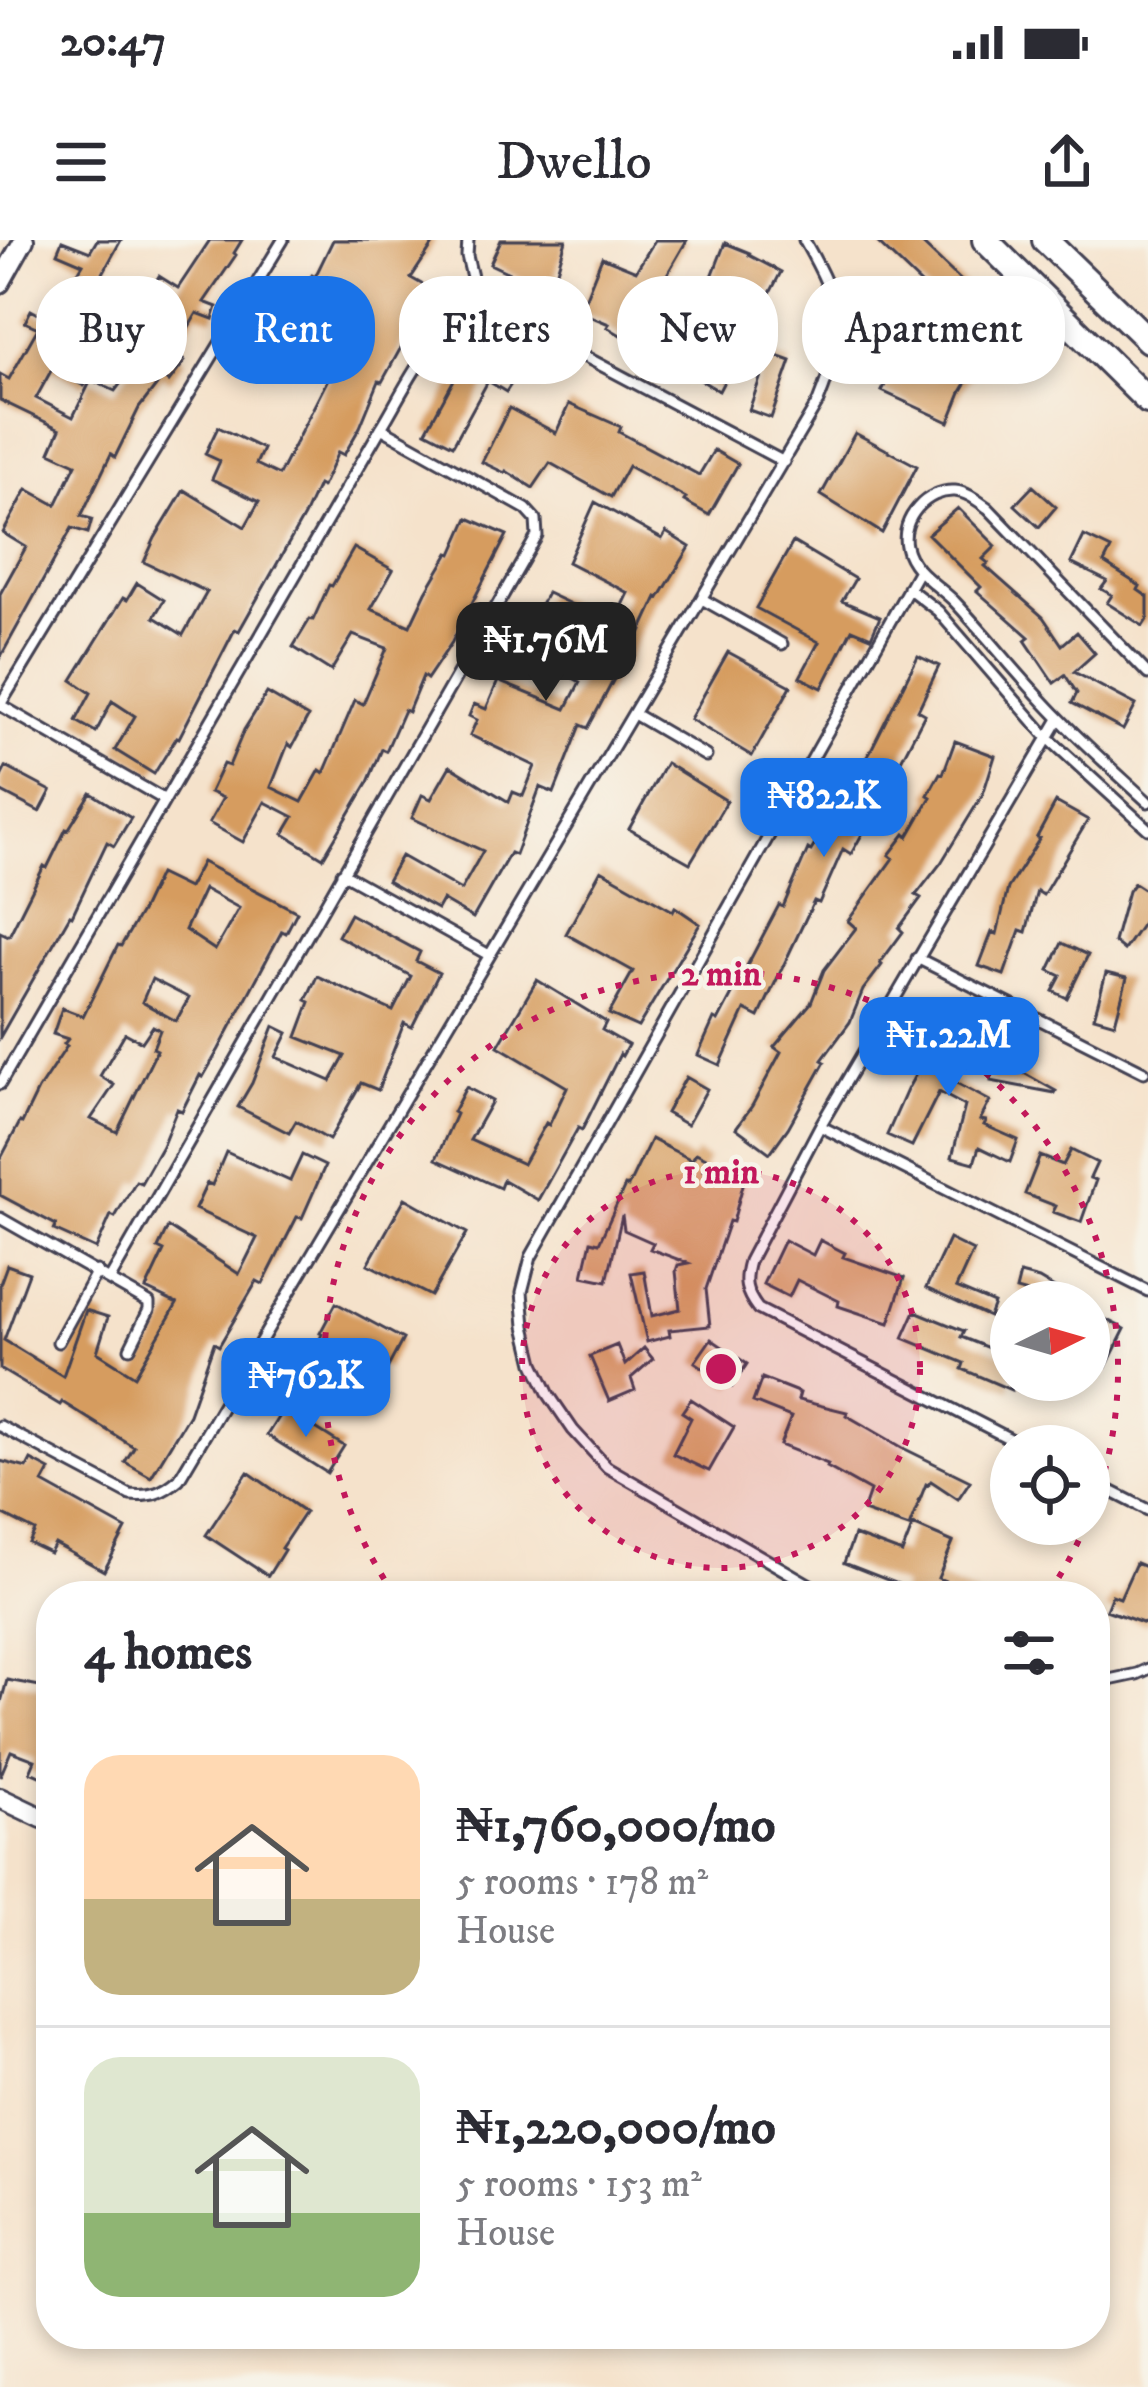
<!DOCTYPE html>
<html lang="en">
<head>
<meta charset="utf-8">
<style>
	:root { --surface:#fff; --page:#f7f7f7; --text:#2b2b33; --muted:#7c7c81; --line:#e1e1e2; --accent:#1a73e8 }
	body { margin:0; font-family:"IM FELL DW Pica",serif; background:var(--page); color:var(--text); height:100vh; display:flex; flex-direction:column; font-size:45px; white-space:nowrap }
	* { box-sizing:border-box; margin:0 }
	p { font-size:39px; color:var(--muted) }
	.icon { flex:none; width:66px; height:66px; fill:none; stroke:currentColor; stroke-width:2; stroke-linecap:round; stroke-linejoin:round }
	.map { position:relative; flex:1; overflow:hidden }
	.panel { position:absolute; left:36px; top:1341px; width:1074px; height:768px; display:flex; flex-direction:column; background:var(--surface); border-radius:48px; box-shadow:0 6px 18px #0003 }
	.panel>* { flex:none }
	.hud { position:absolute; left:36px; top:36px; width:1077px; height:108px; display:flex; gap:24px }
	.needle { width:78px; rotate:85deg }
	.controls { position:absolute; left:990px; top:1041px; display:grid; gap:24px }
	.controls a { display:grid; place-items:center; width:120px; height:120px; border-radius:50%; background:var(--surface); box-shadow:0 6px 18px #0003; font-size:60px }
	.price { position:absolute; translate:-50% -102px; padding:0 27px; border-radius:24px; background:var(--accent); color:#fff; font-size:39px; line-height:78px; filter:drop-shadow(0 3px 6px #0008) }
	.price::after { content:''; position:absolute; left:50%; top:72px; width:36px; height:27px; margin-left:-18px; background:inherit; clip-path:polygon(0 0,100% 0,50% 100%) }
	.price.active { background:#222; color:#fff }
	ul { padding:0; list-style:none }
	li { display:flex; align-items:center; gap:36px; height:300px; padding:0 48px }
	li+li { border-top:3px solid var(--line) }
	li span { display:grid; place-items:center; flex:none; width:336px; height:240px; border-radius:36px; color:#555 }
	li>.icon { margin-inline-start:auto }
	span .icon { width:144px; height:144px; fill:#fffc; stroke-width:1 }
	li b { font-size:51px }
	h2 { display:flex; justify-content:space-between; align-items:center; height:144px; padding:0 48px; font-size:51px }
	.pill { padding:0 42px; border-radius:48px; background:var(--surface); box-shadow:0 6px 18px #0003; font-size:42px; line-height:108px }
	.pill.active { background:var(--accent); color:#fff }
	.status { display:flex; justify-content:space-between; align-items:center; height:84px; padding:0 60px; background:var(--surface); direction:ltr }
	.status svg { height:33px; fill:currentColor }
	header { display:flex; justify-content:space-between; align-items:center; height:156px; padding:0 48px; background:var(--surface); font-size:54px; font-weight:600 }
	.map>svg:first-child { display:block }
</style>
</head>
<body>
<div class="status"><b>20:47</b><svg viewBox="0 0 49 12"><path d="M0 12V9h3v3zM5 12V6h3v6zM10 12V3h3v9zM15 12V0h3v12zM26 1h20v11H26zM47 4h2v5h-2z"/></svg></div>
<header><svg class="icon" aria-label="menu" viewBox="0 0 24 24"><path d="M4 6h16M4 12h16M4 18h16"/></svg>Dwello<svg class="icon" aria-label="share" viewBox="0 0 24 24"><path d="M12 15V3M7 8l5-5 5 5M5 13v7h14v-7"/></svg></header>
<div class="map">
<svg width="1148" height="2147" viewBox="0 0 1148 2147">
	<rect width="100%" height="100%" fill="#f7f3e8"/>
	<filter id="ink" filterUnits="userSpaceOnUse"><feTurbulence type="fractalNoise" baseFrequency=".00833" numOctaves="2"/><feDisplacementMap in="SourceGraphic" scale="24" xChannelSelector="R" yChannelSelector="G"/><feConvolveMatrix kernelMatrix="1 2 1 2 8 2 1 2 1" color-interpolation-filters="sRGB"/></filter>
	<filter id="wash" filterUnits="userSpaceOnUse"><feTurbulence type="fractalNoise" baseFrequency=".004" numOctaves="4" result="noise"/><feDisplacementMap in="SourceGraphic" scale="48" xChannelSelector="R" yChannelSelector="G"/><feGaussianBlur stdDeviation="2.7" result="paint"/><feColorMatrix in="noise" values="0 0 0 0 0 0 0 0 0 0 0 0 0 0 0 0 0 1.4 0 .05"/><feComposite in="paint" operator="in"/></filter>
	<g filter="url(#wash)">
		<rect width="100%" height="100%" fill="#f5e2cb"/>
		<g id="blocks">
			<path fill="#d69c5f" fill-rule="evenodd" d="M 97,0 L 121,0 L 88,61 L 68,49 L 83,24 L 57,13 L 62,1 L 90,12 Z
				M 210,0 L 242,0 L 234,13 L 236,15 L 204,62 L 217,67 L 213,79 L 197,73 L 174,112 L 185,121 L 169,142 L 163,137 L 139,168 L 115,217 L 111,214 L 81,276 L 92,279 L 88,293 L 72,288 L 0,418 L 0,354 L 26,307 L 3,293 L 27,249 L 56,265 L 76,224 L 50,212 L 60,189 L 0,160 L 0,134 L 9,139 L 38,88 L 25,82 L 31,70 L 44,77 L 49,69 L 75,85 L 73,89 L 105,108 L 84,146 L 52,129 L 36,158 L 73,177 L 91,140 L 115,151 L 155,98 L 149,94 L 165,69 L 146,57 L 159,36 L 178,48 Z
				M 333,0 L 436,0 L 411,38 L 441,55 L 428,78 L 420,73 L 382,142 L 379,141 L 360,187 L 344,215 L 338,212 L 322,247 L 318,245 L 304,276 L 239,391 L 235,389 L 179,498 L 177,497 L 154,534 L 115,510 L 135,476 L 112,461 L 96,492 L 76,481 L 91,453 L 72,440 L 123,358 L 127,360 L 137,343 L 164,360 L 154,377 L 183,395 L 207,352 L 144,322 L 155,298 L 184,250 L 245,287 L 259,262 L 212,239 L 220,221 L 205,214 L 218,187 L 263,209 L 256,224 L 279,235 L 330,135 L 271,107 L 283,81 L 359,115 L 364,106 L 295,60 L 312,35 L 315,37 Z
				M 501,0 L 566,0 L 551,51 L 525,43 L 526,41 L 490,24 Z
				M 655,0 L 687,0 L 629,100 L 607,87 L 609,84 L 580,72 L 602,17 L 636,31 Z
				M 875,0 L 918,0 L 969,48 L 960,58 L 1002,84 L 961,152 L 949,182 L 882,151 L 896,122 L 933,139 L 965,86 Z
				M 725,3 L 750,13 L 749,15 L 781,32 L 719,151 L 663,118 L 693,66 L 699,70 Z
				M 469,99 L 520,130 L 506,152 L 488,141 L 453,205 L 426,191 L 462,125 L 456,121 Z
				M 769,113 L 791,121 L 771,178 L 749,170 Z
				M 569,164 L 621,187 L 619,192 L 699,235 L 714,210 L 738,224 L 709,275 L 684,261 L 686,258 L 628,226 L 611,257 L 550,223 L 533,248 L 506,231 L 505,233 L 482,222 L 509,168 L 556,193 Z
				M 855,193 L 917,226 L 882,293 L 821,255 Z
				M 1033,246 L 1056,267 L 1039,287 L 1015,265 Z
				M 595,262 L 662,299 L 666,292 L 690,307 L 659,358 L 657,357 L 626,424 L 623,422 L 588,488 L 581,485 L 554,553 L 540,547 L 515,615 L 510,613 L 473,678 L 442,660 L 437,669 L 387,641 L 401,616 L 461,650 L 483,611 L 412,578 L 422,555 L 431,559 L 450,526 L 509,562 L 513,552 L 523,556 L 535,526 L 470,495 L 477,480 L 469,476 L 474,464 L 486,469 L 498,441 L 566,469 L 580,442 L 518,407 L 547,353 L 613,384 L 628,353 L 568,322 Z
				M 958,268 L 996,306 L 983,319 L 988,323 L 985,326 L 1043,377 L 1062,405 L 1077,392 L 1095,413 L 1074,432 L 1136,465 L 1123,490 L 1072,463 L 1077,453 L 1065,435 L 1054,443 L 1025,400 L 1029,397 L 977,351 L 981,347 L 928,294 Z
				M 468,278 L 507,295 L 452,402 L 427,439 L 423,436 L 408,472 L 404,470 L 386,511 L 382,509 L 368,542 L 323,618 L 284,594 L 294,577 L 265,562 L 243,602 L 209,583 L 223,558 L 210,552 L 223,524 L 229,526 L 244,490 L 267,453 L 308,477 L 292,507 L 288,504 L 271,547 L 302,562 L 320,530 L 324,533 L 355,460 L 363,464 L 387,408 L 353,395 L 331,431 L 293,407 L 310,379 L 313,380 L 329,345 L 332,346 L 354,308 L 393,330 L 371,369 L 410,386 L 426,352 L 449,313 L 452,314 Z
				M 1084,296 L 1111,309 L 1104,323 L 1140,346 L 1138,350 L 1148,357 L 1148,378 L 1143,386 L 1107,363 L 1112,355 L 1101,349 L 1107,341 L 1071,323 Z
				M 793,302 L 855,339 L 842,361 L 880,377 L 871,397 L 852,389 L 822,448 L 800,437 L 819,402 L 756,368 Z
				M 728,412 L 791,446 L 752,516 L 690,479 Z
				M 918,416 L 939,426 L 918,470 L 925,474 L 869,582 L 851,614 L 843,609 L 819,663 L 814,661 L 759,777 L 745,770 L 720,825 L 698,815 L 714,779 L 718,781 L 779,665 L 783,667 L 808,609 L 811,611 L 871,510 Z
				M 955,501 L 995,516 L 983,554 L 941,623 L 916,655 L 921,658 L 899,688 L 903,692 L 880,723 L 882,725 L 863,750 L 850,782 L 822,820 L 825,822 L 788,888 L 770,913 L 736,888 L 752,866 L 781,812 L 774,807 L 811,763 L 824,730 L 856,688 L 848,681 L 893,618 L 889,615 L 905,594 L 908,597 L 931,557 L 928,555 L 940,533 L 943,534 Z
				M 666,523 L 727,561 L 690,623 L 629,589 Z
				M 6,527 L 51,551 L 40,572 L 0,551 L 0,539 Z
				M 91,553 L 131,578 L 114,606 L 107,602 L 72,676 L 70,675 L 0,797 L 0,692 L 9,696 L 44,626 L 47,628 L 66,589 L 68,590 Z
				M 1056,562 L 1088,580 L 1043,655 L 1037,651 L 1026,692 L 1020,690 L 1004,735 L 979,726 L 992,692 L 997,694 L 1008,648 L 1040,598 L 1037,597 Z
				M 202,622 L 297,672 L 286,693 L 282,691 L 219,809 L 203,837 L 200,835 L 182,871 L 177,869 L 162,906 L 141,943 L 136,941 L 115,977 L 111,975 L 96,1009 L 54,990 L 56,985 L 0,955 L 0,920 L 20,882 L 22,883 L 38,850 L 67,806 L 64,804 L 68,799 L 53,794 L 62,768 L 83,776 L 118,705 L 121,706 L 142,670 L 159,634 L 188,648 ZM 204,649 L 239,668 L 215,710 L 185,690 ZM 152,739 L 189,758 L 176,781 L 142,762 ZM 153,786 L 160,790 L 153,808 L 157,810 L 117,892 L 91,879 L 114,845 L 100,836 L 125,793 L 142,802 Z
				M 601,630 L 673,671 L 675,667 L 700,684 L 638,787 L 609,774 L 633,731 L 566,694 Z
				M 1134,643 L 1148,652 L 1148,675 L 1124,710 L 1114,702 L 1128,651 Z
				M 350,674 L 420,712 L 416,721 L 439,733 L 412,787 L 404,783 L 378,850 L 361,843 L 329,900 L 296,881 L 289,893 L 238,867 L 252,843 L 274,786 L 288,793 L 276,817 L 331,841 L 345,816 L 297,797 L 310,762 L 306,760 L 317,736 L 393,771 L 411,736 L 338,696 Z
				M 1062,703 L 1088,715 L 1067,758 L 1053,751 L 1061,736 L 1049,730 Z
				M 1106,733 L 1127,738 L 1115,783 L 1094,777 Z
				M 537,740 L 606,782 L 602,790 L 628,805 L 622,816 L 620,814 L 582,890 L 578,888 L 538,960 L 503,940 L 500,948 L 436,919 L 456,874 L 453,872 L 466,847 L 492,861 L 470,900 L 523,924 L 546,883 L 549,885 L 567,847 L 498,806 Z
				M 950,773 L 975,791 L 947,829 L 951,831 L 947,838 L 990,861 L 980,880 L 986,881 L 984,885 L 1018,900 L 1010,922 L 979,907 L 974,923 L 952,917 L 965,866 L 939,852 L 912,906 L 887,895 L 907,850 L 931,807 L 926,804 Z
				M 995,819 L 1024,825 L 1022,832 L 1056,851 L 1055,853 L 991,841 Z
				M 686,837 L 707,849 L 687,885 L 666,873 Z
				M 651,899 L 692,920 L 696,913 L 708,919 L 703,930 L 744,941 L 733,982 L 729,981 L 706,1049 L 710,1086 L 669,1090 L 670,1096 L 647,1102 L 631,1033 L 644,1031 L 652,1076 L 680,1069 L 676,1031 L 678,1025 L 688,1023 L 650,1009 L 653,1003 L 624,990 L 622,975 L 607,1041 L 583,1036 L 591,1001 L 599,1003 L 625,946 L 628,947 Z
				M 1071,910 L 1097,923 L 1090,938 L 1096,940 L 1081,982 L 1053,972 L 1056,966 L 1025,954 L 1040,916 L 1063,925 Z
				M 226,912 L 290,941 L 302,915 L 325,926 L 302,978 L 297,977 L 263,1044 L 257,1041 L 219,1106 L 214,1103 L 189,1174 L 151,1237 L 125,1222 L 134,1207 L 62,1162 L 60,1165 L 0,1129 L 0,1044 L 7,1025 L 29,1033 L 4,1100 L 63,1136 L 86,1070 L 108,1077 L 97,1112 L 135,1136 L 177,1064 L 146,1049 L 164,1011 L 158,1008 L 168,987 L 239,1034 L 257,998 L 195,969 L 207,943 L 212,945 Z
				M 405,958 L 467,993 L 431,1056 L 368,1024 Z
				M 949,999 L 973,1011 L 956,1048 L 994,1064 L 989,1077 L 926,1048 Z
				M 784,1000 L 813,1015 L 820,1000 L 845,1013 L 843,1017 L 904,1038 L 889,1083 L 838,1066 L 839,1061 L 797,1040 L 789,1057 L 763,1044 Z
				M 1020,1034 L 1039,1039 L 1078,1062 L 1060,1062 L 1016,1050 Z
				M 336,1063 L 403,1099 L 387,1129 L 380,1125 L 362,1168 L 302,1142 L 322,1094 L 320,1093 Z
				M 915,1071 L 964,1091 L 961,1097 L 1011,1117 L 1011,1150 L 962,1129 L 964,1123 L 903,1098 Z
				M 1095,1074 L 1125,1089 L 1106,1127 L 1089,1118 L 1089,1086 Z
				M 711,1099 L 747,1124 L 732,1147 L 695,1122 Z
				M 617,1105 L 625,1125 L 644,1108 L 653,1119 L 631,1138 L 635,1150 L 609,1161 L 590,1116 Z
				M 762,1138 L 800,1153 L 798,1160 L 847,1172 L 846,1175 L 905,1209 L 970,1241 L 958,1259 L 931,1241 L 928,1245 L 926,1244 L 909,1287 L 863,1271 L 870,1251 L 827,1227 L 828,1224 L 780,1205 L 791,1177 L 753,1162 Z
				M 691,1159 L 734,1187 L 709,1231 L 673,1214 L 691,1178 L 682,1172 Z
				M 284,1168 L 344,1206 L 327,1233 L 267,1195 Z
				M 31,1220 L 50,1230 L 43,1243 L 126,1289 L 104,1331 L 55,1304 L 50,1313 L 29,1303 L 35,1291 L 0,1273 L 0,1221 L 27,1228 Z
				M 248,1232 L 305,1272 L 281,1308 L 284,1310 L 268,1336 L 206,1295 Z
				M 913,1285 L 953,1302 L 938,1338 L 980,1356 L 900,1356 L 903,1346 L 844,1323 L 854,1295 L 902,1313 Z
				M 1136,1323 L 1148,1328 L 1148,1385 L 1106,1370 L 1112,1355 L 1120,1358 Z
				M 7,1440 L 51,1448 L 51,1541 L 30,1532 L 35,1520 L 11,1511 L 0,1537 L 0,1466 Z"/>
		</g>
	</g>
	<g filter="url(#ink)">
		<use href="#blocks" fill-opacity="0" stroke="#423f51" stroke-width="3"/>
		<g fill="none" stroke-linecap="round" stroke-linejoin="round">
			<g stroke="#423f51" stroke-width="15">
				<path id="lane" d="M 468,0 L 467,16 L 480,71
					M 908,348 L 938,371 L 1047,497 L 1148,589
					M 702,359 L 782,404
					M 1148,434 L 988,268 C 978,261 967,252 955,251 C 927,249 900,279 906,306 C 911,331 938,345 954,361 C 991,400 1023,442 1060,479 C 1088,508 1119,535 1148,562
					M 0,465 L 283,0
					M 0,465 L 165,560
					M 634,474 L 706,516
					M 342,633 L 489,715
					M 917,718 L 1144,832
					M 0,844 L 381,188 C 402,155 437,74 480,71 C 489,71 501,75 510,77 L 784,222
					M 820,886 L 1148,1051
					M 0,978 L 149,1063 L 149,1070 L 130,1108
					M 110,1039 L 537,296 L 536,280 L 526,269 L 381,188
					M 58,1102 L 97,1031
					M 0,1186 L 130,1255 C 151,1257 163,1253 179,1239 L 818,162 C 847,90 842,66 804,0
					M 1024,1206 L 758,1069 C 745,1052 743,1042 749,1021 L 820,886 L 1059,479
					M 1089,1240 L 1148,1270
					M 829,1356 L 607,1227 L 573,1190 L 549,1155 L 534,1123 L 525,1086 L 522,1052 L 531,1017 L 919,330
					M 1095,1443 L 1137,1434 L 1148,1429"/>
			</g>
			<g stroke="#423f51" stroke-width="24">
				<path id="street" d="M 0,43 L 24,0
					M 0,1558 L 42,1578"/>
			</g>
			<g stroke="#423f51" stroke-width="30">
				<path id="secondary" d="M 985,0 L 1148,161
					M 1045,0 L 1148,100"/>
			</g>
			<use href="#lane" stroke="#fff" stroke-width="9"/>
			<use href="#street" stroke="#fff" stroke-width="18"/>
			<use href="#secondary" stroke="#fff" stroke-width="24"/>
		</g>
	</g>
	<circle cx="721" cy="1129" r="199" fill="#c2185b" fill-opacity=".12"/>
	<g fill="none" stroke="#c2185b" stroke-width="6" stroke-dasharray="6 12">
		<circle cx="721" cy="1129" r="199"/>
		<path d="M1086 1284A397 397 0 0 1 1048 1354M394 1354A397 397 0 1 1 1089 1278"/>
	</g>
	<circle cx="721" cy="1129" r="18" fill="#c2185b" stroke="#f7f3e8" stroke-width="6"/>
	<g font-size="36" text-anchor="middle" font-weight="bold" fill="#c2185b" stroke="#f7f3e8" stroke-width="9" stroke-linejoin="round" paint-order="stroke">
		<text x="721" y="745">2 min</text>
		<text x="721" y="943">1 min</text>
	</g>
</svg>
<div class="controls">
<a><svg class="needle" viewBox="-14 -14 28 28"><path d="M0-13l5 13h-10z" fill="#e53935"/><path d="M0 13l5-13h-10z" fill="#7c7c81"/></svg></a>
<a><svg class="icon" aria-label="locate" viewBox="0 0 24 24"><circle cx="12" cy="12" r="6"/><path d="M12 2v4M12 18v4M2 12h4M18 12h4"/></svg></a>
</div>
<b class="price active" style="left:546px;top:464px">₦1.76M</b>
<b class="price" style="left:824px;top:620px">₦822K</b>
<b class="price" style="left:949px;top:859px">₦1.22M</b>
<b class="price" style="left:306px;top:1200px">₦762K</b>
<div class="hud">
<a class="pill">Buy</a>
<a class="pill active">Rent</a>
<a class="pill">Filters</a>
<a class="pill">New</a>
<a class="pill">Apartment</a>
</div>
<section class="panel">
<h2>4 homes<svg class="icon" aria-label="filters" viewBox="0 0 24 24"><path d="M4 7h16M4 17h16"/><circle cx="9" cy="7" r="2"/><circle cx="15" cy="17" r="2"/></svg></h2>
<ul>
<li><span style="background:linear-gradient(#ffd9b3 60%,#c2b280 0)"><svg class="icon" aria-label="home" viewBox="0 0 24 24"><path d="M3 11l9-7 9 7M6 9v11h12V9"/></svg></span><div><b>₦1,760,000/mo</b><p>5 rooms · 178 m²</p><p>House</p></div></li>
<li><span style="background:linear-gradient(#dfe7d0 65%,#8fb573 0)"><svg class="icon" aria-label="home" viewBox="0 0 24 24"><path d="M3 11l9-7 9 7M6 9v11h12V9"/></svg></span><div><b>₦1,220,000/mo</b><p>5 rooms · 153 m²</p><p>House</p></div></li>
</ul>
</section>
</div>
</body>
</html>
